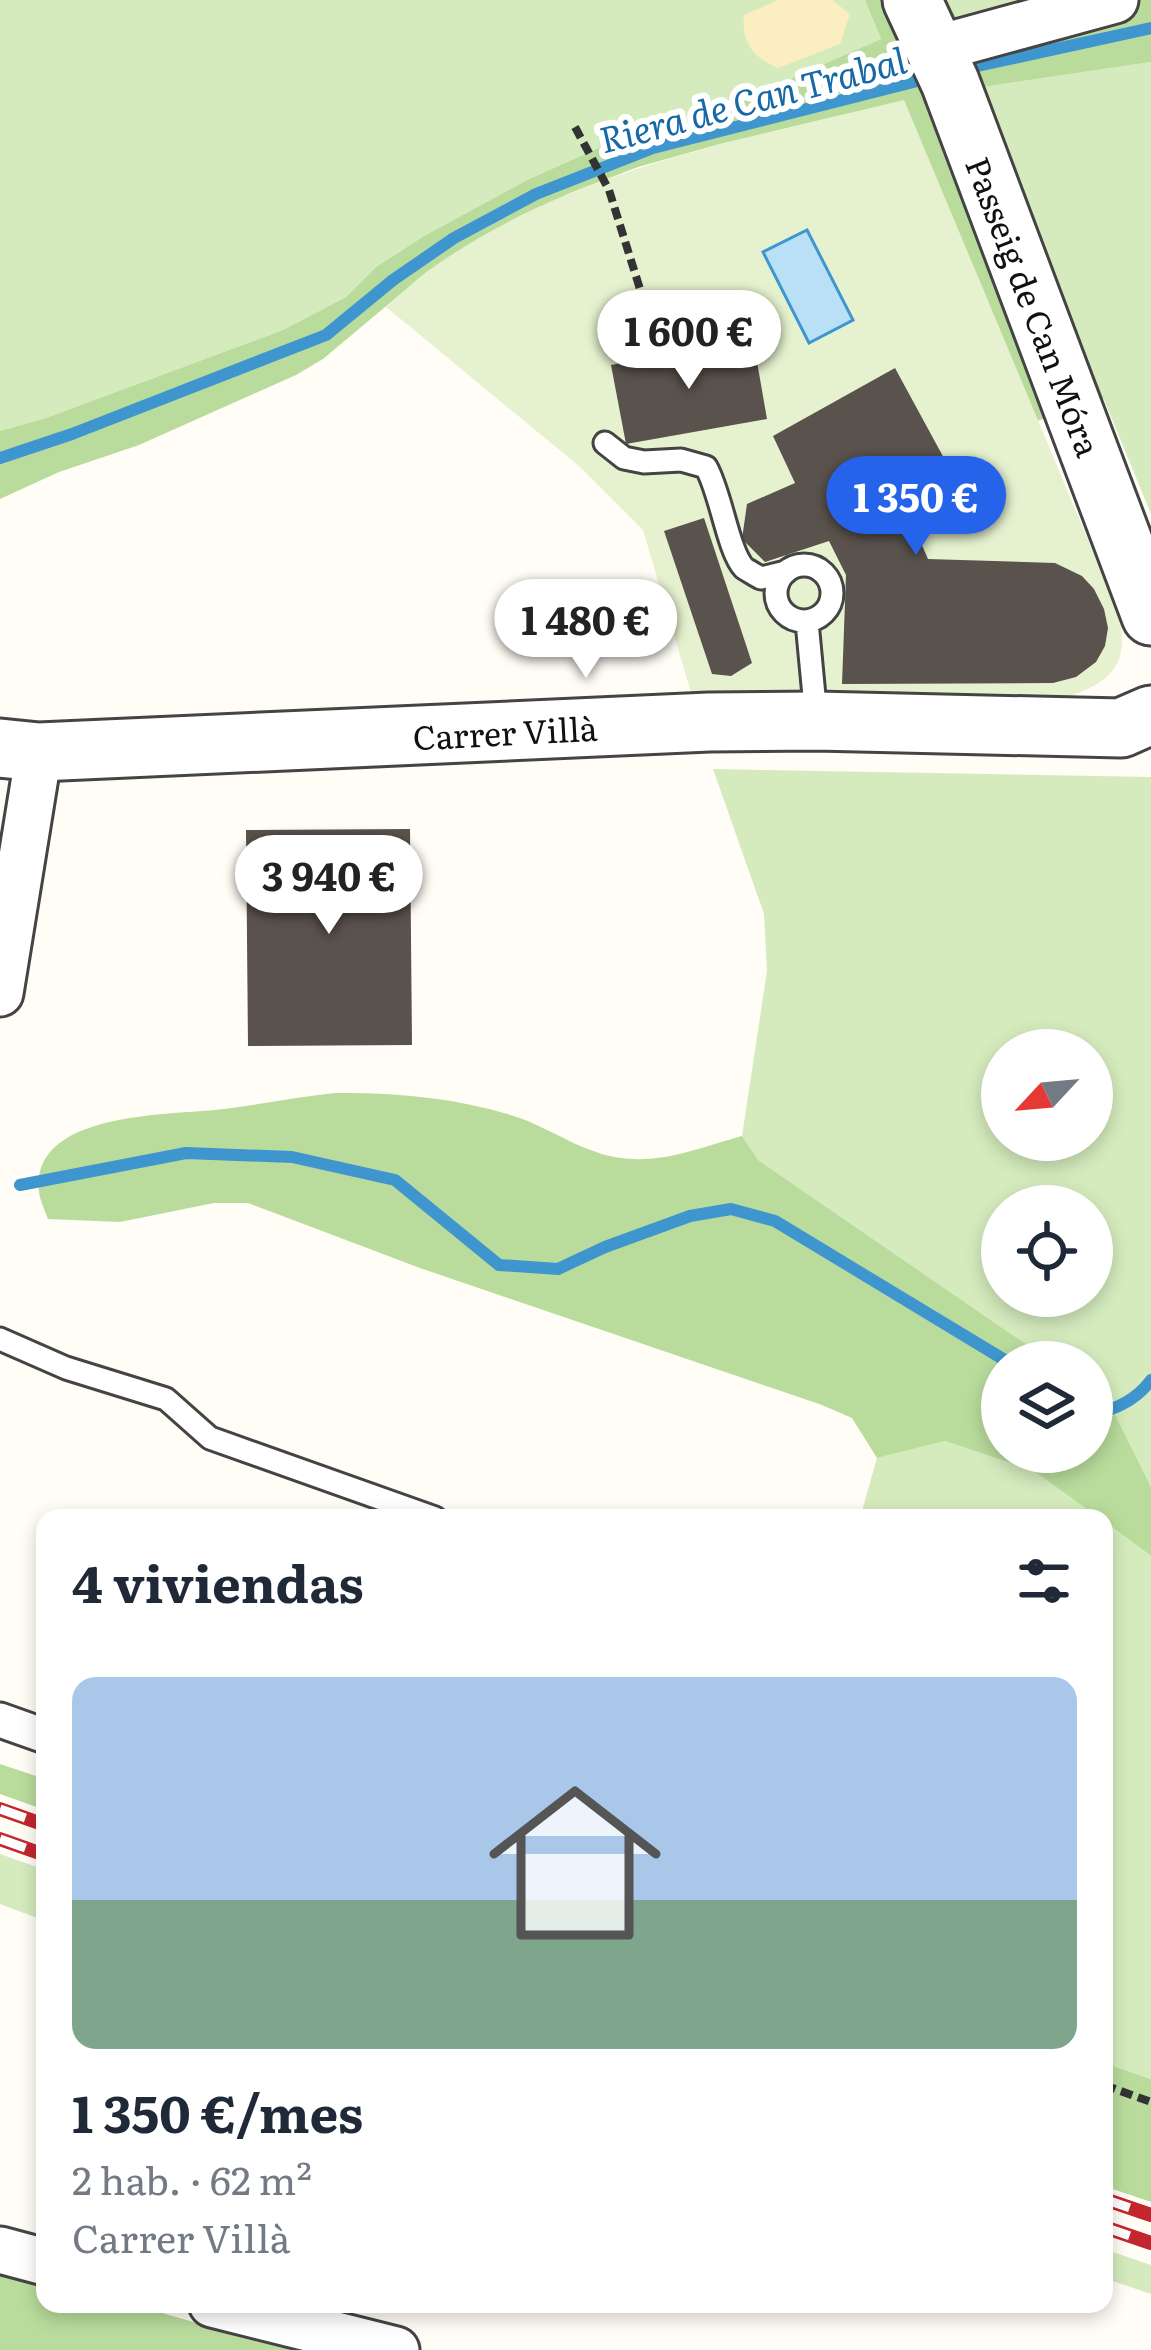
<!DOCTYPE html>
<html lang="es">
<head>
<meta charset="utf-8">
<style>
	:root { --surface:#fff; --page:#f2f2f3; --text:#1f2937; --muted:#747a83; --line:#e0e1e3; --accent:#2563eb }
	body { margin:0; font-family:Literata,serif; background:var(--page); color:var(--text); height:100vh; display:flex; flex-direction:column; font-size:45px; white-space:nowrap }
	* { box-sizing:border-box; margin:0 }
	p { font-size:39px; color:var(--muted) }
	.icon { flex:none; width:66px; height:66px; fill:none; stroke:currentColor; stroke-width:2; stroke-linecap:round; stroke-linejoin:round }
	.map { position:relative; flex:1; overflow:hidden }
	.side { position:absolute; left:36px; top:1509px; width:1077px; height:804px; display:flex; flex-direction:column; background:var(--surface); border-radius:24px; box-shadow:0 6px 18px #0003 }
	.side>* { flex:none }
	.needle { width:78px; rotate:244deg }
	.buttons { position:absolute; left:981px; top:1029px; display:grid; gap:24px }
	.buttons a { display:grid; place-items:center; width:132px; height:132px; border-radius:50%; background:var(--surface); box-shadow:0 6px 18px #0003; font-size:60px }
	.price { position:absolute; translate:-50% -102px; padding:0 27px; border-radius:42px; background:#fff; color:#222; font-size:39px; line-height:78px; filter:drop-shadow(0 3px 6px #0008) }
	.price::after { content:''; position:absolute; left:50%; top:72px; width:36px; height:27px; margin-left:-18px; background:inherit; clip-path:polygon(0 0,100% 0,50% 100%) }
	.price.on { background:var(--accent); color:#fff }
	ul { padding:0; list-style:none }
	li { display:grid; align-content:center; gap:24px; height:636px; padding:0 36px }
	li+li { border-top:3px solid var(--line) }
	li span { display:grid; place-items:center; height:372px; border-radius:24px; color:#555 }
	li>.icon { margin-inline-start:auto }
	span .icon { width:216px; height:216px; fill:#fffc; stroke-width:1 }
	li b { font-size:51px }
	h2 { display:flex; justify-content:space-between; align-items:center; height:144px; padding:0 36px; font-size:51px }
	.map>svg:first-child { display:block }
</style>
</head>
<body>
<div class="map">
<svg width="1151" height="2350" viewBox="0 0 1151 2350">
	<rect width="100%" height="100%" fill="#fffdf5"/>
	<path fill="#d5ebbd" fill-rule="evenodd" d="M 0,0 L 865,0 L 881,39 L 724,108 L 630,134 L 529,179 L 424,236 L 376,267 L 346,297 L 283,330 L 46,418 L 0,431 Z
		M 947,0 L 1025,0 L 956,19 Z
		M 1151,62 L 1151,514 L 976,88 Z
		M 713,769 L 1151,777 L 1151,1487 L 1113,1410 L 1092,1394 L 1092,1362 L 1052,1362 L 758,1160 L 742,1136 L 767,971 L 764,914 ZM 1002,1050 L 1092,1050 L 1092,1140 L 1002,1140 ZM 1002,1206 L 1092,1206 L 1092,1296 L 1002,1296 Z
		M 945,1441 L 1034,1471 L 1099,1518 L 860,1518 L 877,1458 Z
		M 1104,1521 L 1151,1556 L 1151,2079 L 1104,2063 Z
		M 0,1854 L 45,1870 L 45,1921 L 0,1904 Z
		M 1104,2249 L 1151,2265 L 1151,2294 L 1104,2278 Z"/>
	<path fill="#b9dc9c" d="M 865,0 L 947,0 L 957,19 L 1025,0 L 1151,0 L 1151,62 L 976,88 L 1104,399 L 1037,421 L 903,101 L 720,144 L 638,167 L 570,193 L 499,228 L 428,271 L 323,359 L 296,375 L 139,445 L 59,472 L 0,499 L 0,431 L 46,418 L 283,330 L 346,297 L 376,267 L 424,236 L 529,179 L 630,134 L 724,108 L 881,39 Z
		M 335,1093 C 396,1092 461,1098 520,1118 C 558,1132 590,1158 633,1159 C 669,1161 706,1146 742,1136 L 758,1160 L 1052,1362 L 1002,1362 L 1002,1452 L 1092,1452 L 1092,1394 L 1113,1410 L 1151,1487 L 1151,1556 L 1104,1521 L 1104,1518 L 1099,1518 L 1034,1471 L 945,1441 L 877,1458 L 852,1418 L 822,1405 L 420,1268 L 248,1203 L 214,1203 L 120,1222 L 48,1219 C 45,1211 40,1200 39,1192 C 30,1113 164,1115 215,1110 C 255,1106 295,1097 335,1093 Z
		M 0,1764 L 45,1779 L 45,1810 L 0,1794 Z
		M 1104,2063 L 1151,2079 L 1151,2202 L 1104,2186 Z
		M 0,2266 L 45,2279 L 45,2304 L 131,2304 L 291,2350 L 0,2350 Z"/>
	<path fill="#fbeec1" d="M 778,0 L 832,0 L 850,14 L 840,44 L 778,68 C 753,58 741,42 744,15 Z"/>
	<path fill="#e6f2cf" d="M 904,100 L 1119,614 C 1129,664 1114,680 1068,697 L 695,706 L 643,530 L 580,467 L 386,307 C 400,295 413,282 428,271 C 567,170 740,140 904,100 Z"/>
	<path fill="#b9e0f7" stroke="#3f96cf" stroke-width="3" d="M 807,230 L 853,320 L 809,343 L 763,252 Z"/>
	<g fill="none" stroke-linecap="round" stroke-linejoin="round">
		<path stroke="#3f96cf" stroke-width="12" d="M 959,70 L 1151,28
			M 0,458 L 72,434 L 326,335 L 393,280 L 454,238 L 536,194 L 653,148 L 933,77
			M 20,1185 L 186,1153 L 292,1157 L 395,1180 L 499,1265 L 558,1269 L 605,1247 L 690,1216 L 731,1209 L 775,1221 L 1008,1362
			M 1092,1414 C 1115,1410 1137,1399 1151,1380"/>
	</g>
	<path fill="#5a524d" d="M 753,339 L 767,419 L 626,444 L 611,365 Z
		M 895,368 L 958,484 L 907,511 L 928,559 L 1055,563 L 1082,576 L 1094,589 L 1104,609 L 1108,628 L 1105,646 L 1096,662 L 1076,677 L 1053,683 L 842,684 L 846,575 L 829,541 L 765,562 L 742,539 L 747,504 L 795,483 L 773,436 Z
		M 704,518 L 752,663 L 731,676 L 712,674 L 664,531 Z
		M 410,829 L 412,1045 L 248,1046 L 246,830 Z"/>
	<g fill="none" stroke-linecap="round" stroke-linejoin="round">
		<g stroke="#444" stroke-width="27">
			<path id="service" d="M 605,443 L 624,458 L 644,462 L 681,460 L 706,467 C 721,493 728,551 744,568 C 745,569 759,577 761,578 L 786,572
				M776 593a28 28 0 1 1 56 0a28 28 0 1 1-56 0Z
				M 807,622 L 816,717
				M 0,1339 L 66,1368 L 166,1399 L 210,1438 L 435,1518"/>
		</g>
		<g stroke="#444" stroke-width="39">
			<path id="pedestrian" d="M 0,1720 L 45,1736"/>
		</g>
		<g stroke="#444" stroke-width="51">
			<path id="minor" d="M 935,49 L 1115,0
				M 0,993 L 39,752
				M 0,2250 L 45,2262
				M 212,2304 L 396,2350"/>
		</g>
		<g stroke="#444" stroke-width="63">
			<path id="tertiary" d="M 912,0 L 950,82 L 1151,616
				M 0,748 L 39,752 L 709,722 L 816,721 L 1121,728 L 1151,715"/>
		</g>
		<path stroke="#333" stroke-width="8" stroke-dasharray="12 6" stroke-linecap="butt" d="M 575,127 L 609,190 L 650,321
			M 1104,2085 L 1151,2102"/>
		<use href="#service" stroke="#fff" stroke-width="21"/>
		<use href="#pedestrian" stroke="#fff" stroke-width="33"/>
		<use href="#minor" stroke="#fff" stroke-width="45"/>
		<use href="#tertiary" stroke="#fff" stroke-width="57"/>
		<g stroke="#c4262e" stroke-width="14">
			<path id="rail" d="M 0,1809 L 45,1825
				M 0,1839 L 45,1855
				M 1104,2199 L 1151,2215
				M 1104,2227 L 1151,2243"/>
		</g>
		<use href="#rail" stroke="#fff" stroke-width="9" stroke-dasharray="27" stroke-linecap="butt"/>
	</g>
	<g text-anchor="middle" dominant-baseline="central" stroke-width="12" stroke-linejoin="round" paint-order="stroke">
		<g font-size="33" fill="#111" stroke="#fff">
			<text transform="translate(1035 306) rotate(69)">Passeig de Can Móra</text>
			<text transform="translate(505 731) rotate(-3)">Carrer Villà</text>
		</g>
		<g font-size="36" font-style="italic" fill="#1768a6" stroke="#fff">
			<text transform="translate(752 98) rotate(-15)">Riera de Can Trabal</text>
		</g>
	</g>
</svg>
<div class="buttons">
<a><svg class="needle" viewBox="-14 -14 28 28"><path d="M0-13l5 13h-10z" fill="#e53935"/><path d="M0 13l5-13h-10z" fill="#747a83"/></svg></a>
<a><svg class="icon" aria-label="locate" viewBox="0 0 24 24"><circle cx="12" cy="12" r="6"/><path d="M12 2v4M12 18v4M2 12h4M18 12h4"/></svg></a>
<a><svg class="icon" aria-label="layers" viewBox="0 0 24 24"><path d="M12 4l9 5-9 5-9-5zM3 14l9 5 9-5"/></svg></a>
</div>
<b class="price" style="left:689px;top:392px">1 600 €</b>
<b class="price on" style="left:916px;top:558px">1 350 €</b>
<b class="price" style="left:586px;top:681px">1 480 €</b>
<b class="price" style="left:329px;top:937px">3 940 €</b>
<section class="side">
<h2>4 viviendas<svg class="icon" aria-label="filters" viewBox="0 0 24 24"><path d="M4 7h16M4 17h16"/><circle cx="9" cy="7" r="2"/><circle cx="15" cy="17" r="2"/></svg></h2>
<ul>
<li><span style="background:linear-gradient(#a9c7e8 60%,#7fa58c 0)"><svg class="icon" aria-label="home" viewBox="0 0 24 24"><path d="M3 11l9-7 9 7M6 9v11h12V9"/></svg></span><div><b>1 350 €/mes</b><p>2 hab. · 62 m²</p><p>Carrer Villà</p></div></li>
</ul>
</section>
</div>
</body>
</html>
